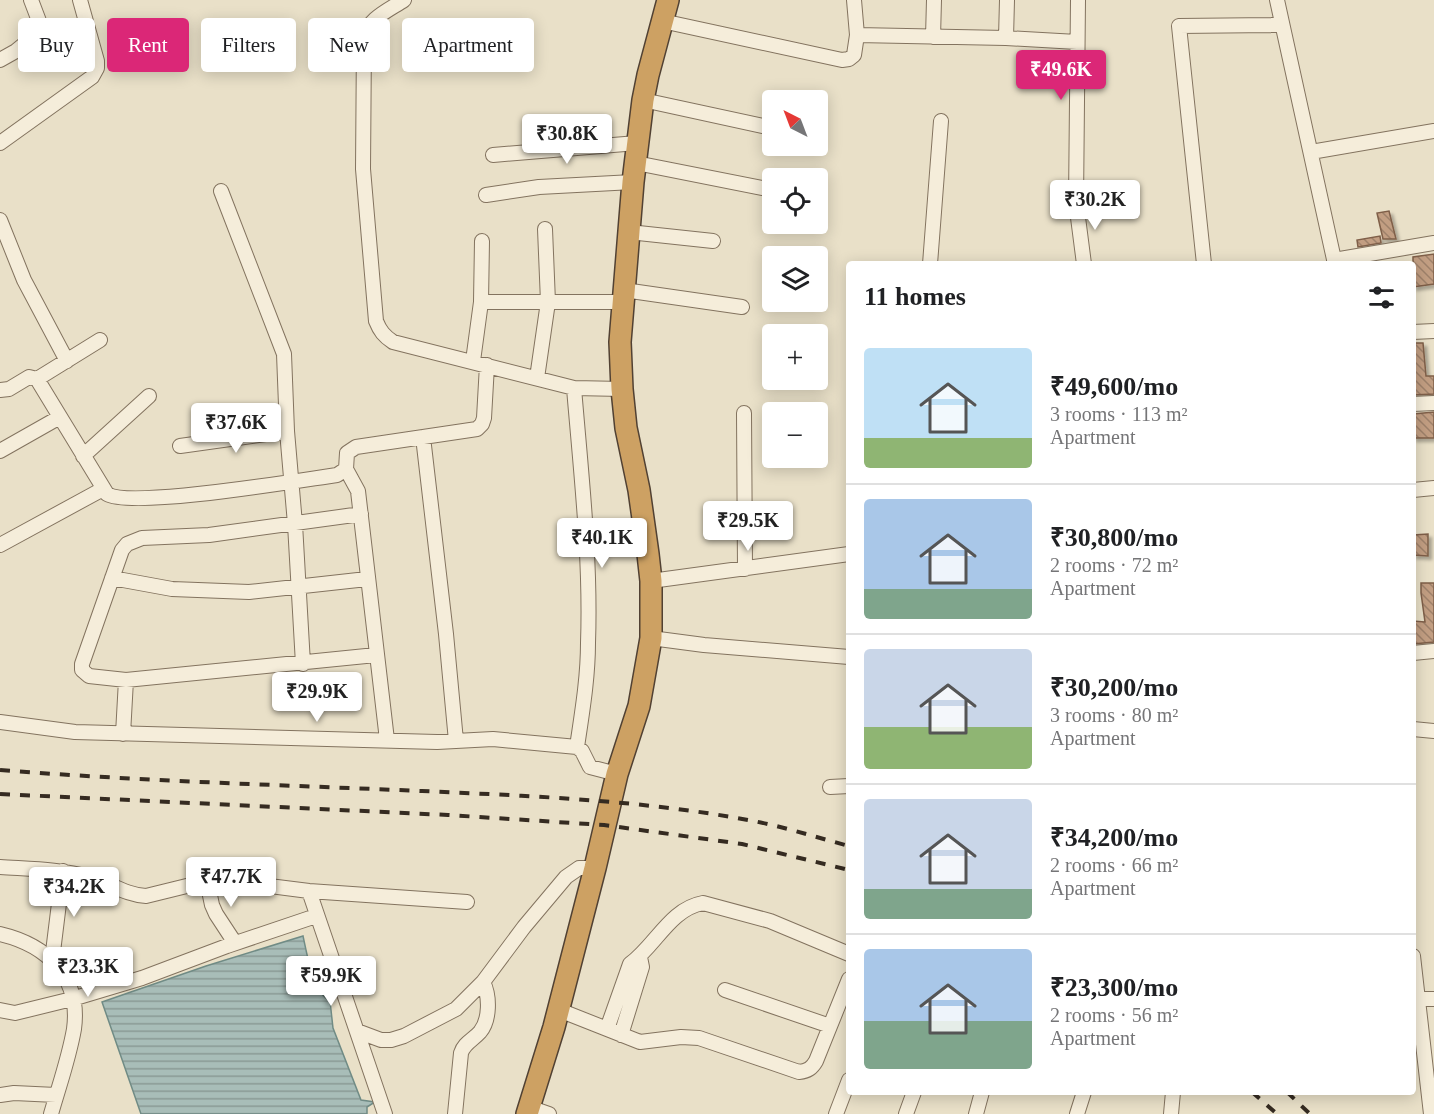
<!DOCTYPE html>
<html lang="en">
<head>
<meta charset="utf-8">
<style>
	:root { --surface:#fff; --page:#f6f6f6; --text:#202124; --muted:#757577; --line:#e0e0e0; --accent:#db2777 }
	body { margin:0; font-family:Georgia,serif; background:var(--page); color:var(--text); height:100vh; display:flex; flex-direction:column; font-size:22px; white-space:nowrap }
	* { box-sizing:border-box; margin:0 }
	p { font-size:20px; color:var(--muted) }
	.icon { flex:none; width:33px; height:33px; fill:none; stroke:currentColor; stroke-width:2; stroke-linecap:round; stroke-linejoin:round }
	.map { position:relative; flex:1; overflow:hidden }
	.panel { position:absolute; left:846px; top:261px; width:570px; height:834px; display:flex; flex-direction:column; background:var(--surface); border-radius:6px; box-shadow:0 3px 15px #0003 }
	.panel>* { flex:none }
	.guide { position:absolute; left:18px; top:18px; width:570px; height:54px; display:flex; gap:12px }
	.needle { width:39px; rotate:318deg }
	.buttons { position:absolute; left:762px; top:90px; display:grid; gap:12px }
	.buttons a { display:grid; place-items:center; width:66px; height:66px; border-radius:6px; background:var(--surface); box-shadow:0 3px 15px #0003; font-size:30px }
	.price { position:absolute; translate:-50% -51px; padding:0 14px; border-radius:6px; background:#fff; color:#222; font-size:20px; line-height:39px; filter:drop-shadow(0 2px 3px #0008) }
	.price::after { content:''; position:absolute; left:50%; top:36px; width:18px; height:14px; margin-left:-9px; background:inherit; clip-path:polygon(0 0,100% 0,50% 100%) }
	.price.on { background:var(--accent); color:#fff }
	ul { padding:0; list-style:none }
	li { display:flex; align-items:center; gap:18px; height:150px; padding:0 18px }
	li+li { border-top:2px solid var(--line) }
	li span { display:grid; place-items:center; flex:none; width:168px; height:120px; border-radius:6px; color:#555 }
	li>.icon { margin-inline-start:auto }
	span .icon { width:72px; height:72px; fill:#fffc; stroke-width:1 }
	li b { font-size:26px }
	h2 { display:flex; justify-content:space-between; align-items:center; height:72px; padding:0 18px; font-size:26px }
	.chip { padding:0 21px; border-radius:6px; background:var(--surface); box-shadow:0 3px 15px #0003; font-size:21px; line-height:54px }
	.chip.on { background:var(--accent); color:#fff }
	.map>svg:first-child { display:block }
</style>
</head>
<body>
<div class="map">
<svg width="1434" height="1114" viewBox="0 0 1434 1114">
	<defs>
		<pattern id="water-rules" width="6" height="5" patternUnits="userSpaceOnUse" patternTransform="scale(1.5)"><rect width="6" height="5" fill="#a8bdb8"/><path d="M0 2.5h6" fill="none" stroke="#8a9a95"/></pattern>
		<pattern id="building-back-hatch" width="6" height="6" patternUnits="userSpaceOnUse" patternTransform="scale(1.5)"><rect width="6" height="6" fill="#c29e82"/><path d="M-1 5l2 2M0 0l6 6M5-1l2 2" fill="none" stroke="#9e816a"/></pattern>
		<filter id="shadow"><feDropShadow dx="3.5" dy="3.5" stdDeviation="1.5" flood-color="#0004"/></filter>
	</defs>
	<rect width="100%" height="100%" fill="#e9e0c8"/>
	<path fill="url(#water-rules)" stroke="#708b85" stroke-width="1.5" d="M 303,936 C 307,954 313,993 330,1001 L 333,1028 L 361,1100 L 375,1102 L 367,1107 L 367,1114 L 141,1114 L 102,1002 L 206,966 Z"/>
	<path fill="url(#building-back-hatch)" stroke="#7f5f48" stroke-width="1.5" filter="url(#shadow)" d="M 1389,211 L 1396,239 L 1383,239 L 1377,213 Z
		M 1380,236 L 1381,243 L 1358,247 L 1357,240 Z
		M 1434,254 L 1434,284 L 1413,287 L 1413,257 Z
		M 1413,343 L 1423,343 L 1426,376 L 1434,376 L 1434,394 L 1413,395 Z
		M 1434,412 L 1434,438 L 1413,438 L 1413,414 Z
		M 1428,534 L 1428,556 L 1413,555 L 1413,535 Z
		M 1421,583 L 1434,583 L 1434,642 L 1413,644 L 1413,621 L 1425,622 L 1421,593 Z"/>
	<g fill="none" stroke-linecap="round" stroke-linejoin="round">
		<g stroke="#83735f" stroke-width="16">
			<path id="minor" d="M 404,0 C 389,10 367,19 364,38 L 363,169 L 376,321 C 380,331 384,336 393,342 L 574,388 L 622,389
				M 1078,0 L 1076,202 L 1084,264
				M 1277,0 L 1335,264
				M 662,21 L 842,60 L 849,59 L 854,55 L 857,35 L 854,0
				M 857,35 L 1006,38 L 1077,42
				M 933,37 L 934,0
				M 1006,38 L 1007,0
				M 0,60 L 16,51 L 38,33 L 39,21 L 31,0
				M 643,100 L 772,128
				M 0,143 L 92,77 L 97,68 L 97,61 L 80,0
				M 1311,152 L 1434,131
				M 493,155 L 637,143
				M 636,163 L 772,190
				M 221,191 L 284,354 L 287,431 L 295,524 L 303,664
				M 486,195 L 539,187 L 633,182
				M 0,220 L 24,280 L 67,361
				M 629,232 L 713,241
				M 1334,260 L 1434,243
				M 930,264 L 941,121
				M 1204,264 L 1179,26 L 1282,25
				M 624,290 L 742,307
				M 481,302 L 623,302
				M 1413,332 L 1434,331
				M 473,361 L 481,302 L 482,241
				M 537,378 L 548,302 L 545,229
				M 37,379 L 100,340
				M 574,388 C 581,473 591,559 588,643 C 588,678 582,713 577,747
				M 0,390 L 9,389 L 29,377 L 37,379 L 107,494 C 132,509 301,480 337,475 L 346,469 L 347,453 L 356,447 L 477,429 L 482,424 L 484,418 L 487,365
				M 1413,404 L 1434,403
				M 744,413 L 745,569
				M 423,437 L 446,634 L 456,741
				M 180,446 L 287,431
				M 0,451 L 60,417
				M 83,456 L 149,396
				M 346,469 L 358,491 L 387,740
				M 1413,490 L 1434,488
				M 361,514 L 209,535 L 142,538 L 127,544 L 122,550 L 82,664 L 82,670 L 89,676 L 126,680 L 376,655
				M 0,545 L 103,489
				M 112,578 L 172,589 L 249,592 L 367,579
				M 651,581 L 849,554
				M 651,638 L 704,645 L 849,657
				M 1413,653 L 1434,651
				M 0,722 L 75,732 L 437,742 L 493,739 L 577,747 L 582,751 L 590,767 L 617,774
				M 1413,729 L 1434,731
				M 123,734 L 126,680
				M 830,787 L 849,786
				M 0,867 C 30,869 60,869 89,877 C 109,882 125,895 146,896 L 207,881 L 230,881 L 309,891 L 467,902
				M 207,881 L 212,905 L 216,914 L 235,943
				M 309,891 L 385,1114
				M 0,934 C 47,945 81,977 74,1029 C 69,1058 59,1086 51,1114
				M 1413,956 L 1431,1114
				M 52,960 L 63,871
				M 725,990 L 830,1026
				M 1418,999 L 1434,999
				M 0,1010 L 15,1013 L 72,999 L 142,978 L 227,946 L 316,916
				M 559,1010 L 640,1042 L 681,1037 L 699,1038 L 799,1072 C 808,1071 812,1068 816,1061 L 849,979
				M 607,1029 L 630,964 C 656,945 670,909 703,903 L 770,921 L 849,954
				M 357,1031 L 381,1040 L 391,1040 L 404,1036 L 456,1009 L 483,982 L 524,927 L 566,877 L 579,868 L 595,868
				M 621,1035 L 642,967 L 640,957
				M 0,1095 L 14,1093 L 56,1095
				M 529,1107 L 549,1114
				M 455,1114 L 461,1053 C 464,1043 473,1040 480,1032 C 490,1020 490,996 483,982
				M 836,1114 L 849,1080
				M 906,1114 L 914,1092
				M 976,1114 L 982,1092
				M 1077,1114 L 1084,1092
				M 1171,1114 L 1173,1092"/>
		</g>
		<g stroke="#514133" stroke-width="24">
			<path id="highway" d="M 527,1114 L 554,1027 L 595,868 L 617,774 L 639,706 L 651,638 L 651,581 L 648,554 L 639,490 L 626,428 L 622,389 L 620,342 L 633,182 L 643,100 L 648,75 L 668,0"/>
		</g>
		<use href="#minor" stroke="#f5edda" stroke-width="14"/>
		<use href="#highway" stroke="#cda163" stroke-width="21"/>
		<path stroke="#352b21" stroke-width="4" stroke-dasharray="10 10" stroke-linecap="butt" d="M 0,770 C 140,781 281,785 422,791 C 531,796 641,800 748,820 C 782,826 815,837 849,846
			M 0,794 L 448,815 L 604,825 L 742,844 L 849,870
			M 1252,1092 L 1277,1114
			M 1287,1092 L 1310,1114"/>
	</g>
</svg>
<div class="buttons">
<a><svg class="needle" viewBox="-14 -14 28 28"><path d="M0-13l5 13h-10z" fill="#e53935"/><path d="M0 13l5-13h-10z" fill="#757577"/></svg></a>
<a><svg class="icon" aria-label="locate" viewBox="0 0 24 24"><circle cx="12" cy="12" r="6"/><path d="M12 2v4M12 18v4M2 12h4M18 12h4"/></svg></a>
<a><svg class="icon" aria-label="layers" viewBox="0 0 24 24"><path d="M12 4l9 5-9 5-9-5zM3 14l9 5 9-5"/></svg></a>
<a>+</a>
<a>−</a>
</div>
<b class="price on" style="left:1061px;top:101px">₹49.6K</b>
<b class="price" style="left:567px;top:165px">₹30.8K</b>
<b class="price" style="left:1095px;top:231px">₹30.2K</b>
<b class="price" style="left:236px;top:454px">₹37.6K</b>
<b class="price" style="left:748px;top:552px">₹29.5K</b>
<b class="price" style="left:602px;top:569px">₹40.1K</b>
<b class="price" style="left:317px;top:723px">₹29.9K</b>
<b class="price" style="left:231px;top:908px">₹47.7K</b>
<b class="price" style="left:74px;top:918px">₹34.2K</b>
<b class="price" style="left:88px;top:998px">₹23.3K</b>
<b class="price" style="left:331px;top:1007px">₹59.9K</b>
<div class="guide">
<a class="chip">Buy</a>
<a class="chip on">Rent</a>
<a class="chip">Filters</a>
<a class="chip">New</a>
<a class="chip">Apartment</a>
</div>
<section class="panel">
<h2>11 homes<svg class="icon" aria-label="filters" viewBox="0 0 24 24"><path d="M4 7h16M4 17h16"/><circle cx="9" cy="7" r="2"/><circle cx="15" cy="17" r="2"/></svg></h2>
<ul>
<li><span style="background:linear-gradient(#bfe0f5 75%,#8fb573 0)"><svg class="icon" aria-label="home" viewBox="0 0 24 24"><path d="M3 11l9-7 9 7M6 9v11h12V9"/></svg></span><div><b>₹49,600/mo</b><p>3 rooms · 113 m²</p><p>Apartment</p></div></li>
<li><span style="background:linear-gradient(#a9c7e8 75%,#7fa58c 0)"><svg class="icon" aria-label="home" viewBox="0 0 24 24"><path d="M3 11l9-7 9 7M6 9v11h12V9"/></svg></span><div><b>₹30,800/mo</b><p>2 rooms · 72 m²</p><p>Apartment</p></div></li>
<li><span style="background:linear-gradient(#c9d6e8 65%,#8fb573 0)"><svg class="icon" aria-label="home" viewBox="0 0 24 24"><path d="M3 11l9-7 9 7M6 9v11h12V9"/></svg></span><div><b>₹30,200/mo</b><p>3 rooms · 80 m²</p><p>Apartment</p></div></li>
<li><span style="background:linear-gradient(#c9d6e8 75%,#7fa58c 0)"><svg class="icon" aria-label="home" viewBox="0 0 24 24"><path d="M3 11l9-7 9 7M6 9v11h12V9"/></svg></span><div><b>₹34,200/mo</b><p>2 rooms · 66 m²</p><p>Apartment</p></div></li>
<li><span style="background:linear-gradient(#a9c7e8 60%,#7fa58c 0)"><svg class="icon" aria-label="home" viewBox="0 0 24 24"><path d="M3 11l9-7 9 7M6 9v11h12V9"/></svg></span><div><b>₹23,300/mo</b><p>2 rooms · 56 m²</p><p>Apartment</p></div></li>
</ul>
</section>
</div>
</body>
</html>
